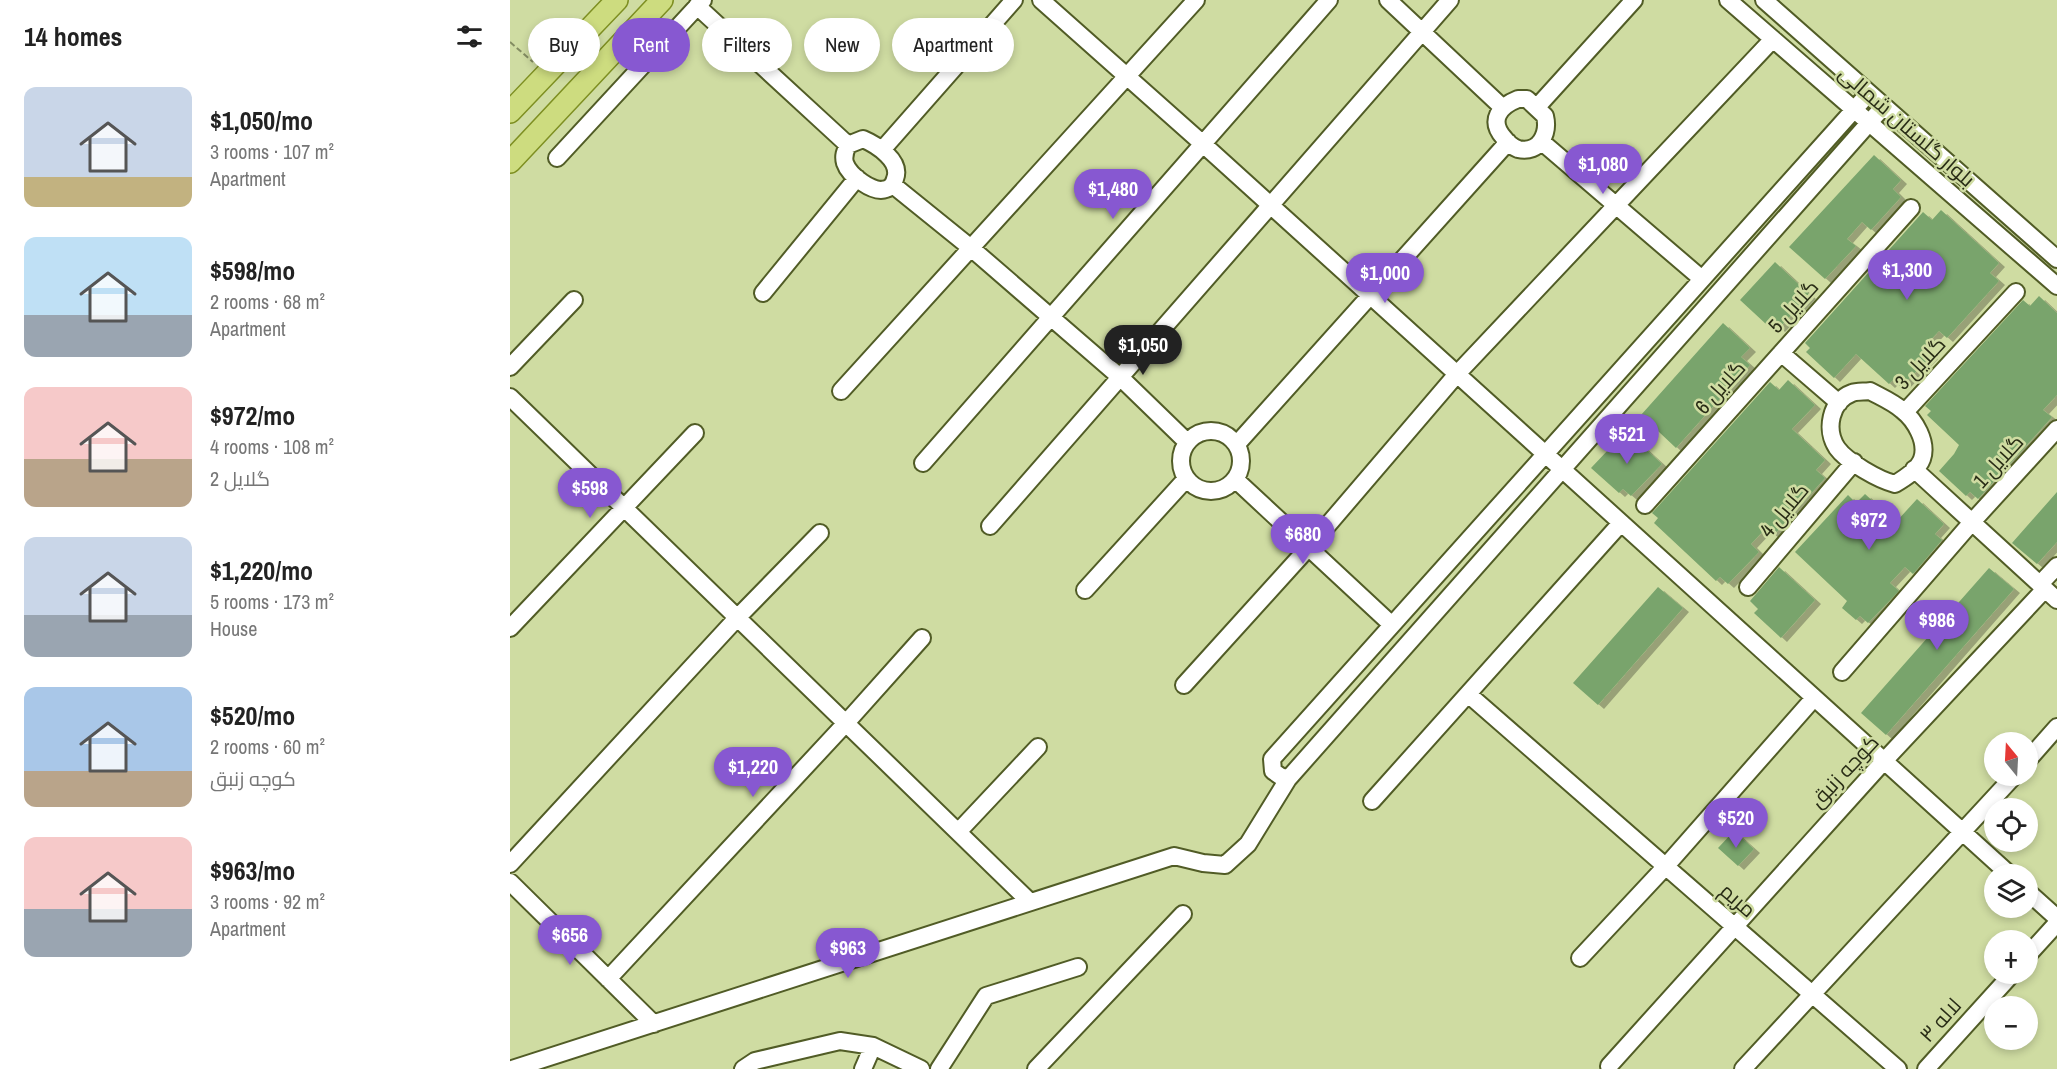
<!DOCTYPE html>
<html lang="en">
<head>
<meta charset="utf-8">
<style>
	:root { --surface:#fff; --page:#f6f6f6; --text:#222; --muted:#767676; --accent:#8758d1 }
	body { margin:0; font-family:"Archivo Narrow",Cairo,sans-serif; background:var(--page); color:var(--text); height:100vh; display:flex; flex-direction:column; font-size:22px; white-space:nowrap }
	* { box-sizing:border-box; margin:0 }
	p { font-size:20px; color:var(--muted) }
	.icon { flex:none; width:33px; height:33px; fill:none; stroke:currentColor; stroke-width:2; stroke-linecap:round; stroke-linejoin:round }
	.map { position:relative; flex:1; overflow:hidden }
	.sheet { display:flex; flex-direction:column; background:var(--surface); width:510px }
	.sheet>* { flex:none }
	.banner { position:absolute; left:18px; top:18px; width:570px; height:54px; display:flex; gap:12px }
	.needle { width:39px; rotate:342deg }
	.buttons { position:absolute; left:1474px; top:732px; display:grid; gap:12px }
	.buttons a { display:grid; place-items:center; width:54px; height:54px; border-radius:50%; background:var(--surface); box-shadow:0 3px 9px #0003; font-size:30px }
	.price { position:absolute; translate:-50% -51px; padding:0 14px; border-radius:21px; background:var(--accent); color:#fff; font-size:20px; line-height:39px; filter:drop-shadow(0 2px 3px #0008) }
	.price::after { content:''; position:absolute; left:50%; top:36px; width:18px; height:14px; margin-left:-9px; background:inherit; clip-path:polygon(0 0,100% 0,50% 100%) }
	.price.active { background:#222; color:#fff }
	ul { padding:0; list-style:none }
	li { display:flex; align-items:center; gap:18px; height:150px; padding:0 24px }
	li span { display:grid; place-items:center; flex:none; width:168px; height:120px; border-radius:12px; color:#555 }
	li>.icon { margin-inline-start:auto }
	span .icon { width:72px; height:72px; fill:#fffc; stroke-width:1 }
	li b { font-size:26px }
	h2 { display:flex; justify-content:space-between; align-items:center; height:72px; padding:0 24px; font-size:26px }
	.tag { padding:0 21px; border-radius:27px; background:var(--surface); box-shadow:0 3px 9px #0003; font-size:21px; line-height:54px }
	.tag.active { background:var(--accent); color:#fff }
	main { display:flex; flex:1; min-height:0 }
	.map>svg:first-child { display:block }
</style>
</head>
<body>
<main>
<section class="sheet">
<h2>14 homes<svg class="icon" aria-label="filters" viewBox="0 0 24 24"><path d="M4 7h16M4 17h16"/><circle cx="9" cy="7" r="2"/><circle cx="15" cy="17" r="2"/></svg></h2>
<ul>
<li><span style="background:linear-gradient(#c9d6e8 75%,#c2b280 0)"><svg class="icon" aria-label="home" viewBox="0 0 24 24"><path d="M3 11l9-7 9 7M6 9v11h12V9"/></svg></span><div><b>$1,050/mo</b><p>3 rooms · 107 m²</p><p>Apartment</p></div></li>
<li><span style="background:linear-gradient(#bfe0f5 65%,#9aa5b1 0)"><svg class="icon" aria-label="home" viewBox="0 0 24 24"><path d="M3 11l9-7 9 7M6 9v11h12V9"/></svg></span><div><b>$598/mo</b><p>2 rooms · 68 m²</p><p>Apartment</p></div></li>
<li><span style="background:linear-gradient(#f6c9c9 60%,#b9a48a 0)"><svg class="icon" aria-label="home" viewBox="0 0 24 24"><path d="M3 11l9-7 9 7M6 9v11h12V9"/></svg></span><div><b>$972/mo</b><p>4 rooms · 108 m²</p><p>گلایل 2</p></div></li>
<li><span style="background:linear-gradient(#c9d6e8 65%,#9aa5b1 0)"><svg class="icon" aria-label="home" viewBox="0 0 24 24"><path d="M3 11l9-7 9 7M6 9v11h12V9"/></svg></span><div><b>$1,220/mo</b><p>5 rooms · 173 m²</p><p>House</p></div></li>
<li><span style="background:linear-gradient(#a9c7e8 70%,#b9a48a 0)"><svg class="icon" aria-label="home" viewBox="0 0 24 24"><path d="M3 11l9-7 9 7M6 9v11h12V9"/></svg></span><div><b>$520/mo</b><p>2 rooms · 60 m²</p><p>کوچه زنبق</p></div></li>
<li><span style="background:linear-gradient(#f6c9c9 60%,#9aa5b1 0)"><svg class="icon" aria-label="home" viewBox="0 0 24 24"><path d="M3 11l9-7 9 7M6 9v11h12V9"/></svg></span><div><b>$963/mo</b><p>3 rooms · 92 m²</p><p>Apartment</p></div></li>
</ul>
</section>
<div class="map">
<svg width="1547" height="1069" viewBox="0 0 1547 1069">
	<defs>
		<filter id="shadow"><feDropShadow dx="6" dy="4" stdDeviation="0" flood-color="#0004"/></filter>
	</defs>
	<rect width="100%" height="100%" fill="#cfdca2"/>
	<path fill="#79a46c" filter="url(#shadow)" d="M 1364,155 L 1391,180 L 1383,189 L 1391,197 L 1361,230 L 1352,222 L 1337,239 L 1346,246 L 1315,279 L 1279,247 Z
		M 1431,210 L 1489,263 L 1480,273 L 1489,281 L 1437,338 L 1429,331 L 1414,347 L 1422,355 L 1391,387 L 1383,380 L 1379,384 L 1346,354 L 1324,378 L 1296,352 L 1300,348 L 1295,343 L 1413,212 L 1422,220 Z
		M 1265,262 L 1300,295 L 1269,328 L 1261,320 L 1257,325 L 1230,300 Z
		M 1529,296 L 1547,313 L 1547,395 L 1533,410 L 1542,417 L 1468,499 L 1460,492 L 1456,496 L 1429,471 L 1444,454 L 1449,445 L 1417,415 L 1421,411 L 1415,406 L 1513,300 L 1520,306 Z
		M 1213,323 L 1240,348 L 1231,357 L 1240,365 L 1166,448 L 1131,415 Z
		M 1278,380 L 1305,405 L 1282,429 L 1315,460 L 1306,470 L 1315,478 L 1264,535 L 1256,528 L 1241,544 L 1249,552 L 1218,584 L 1210,577 L 1206,581 L 1144,523 L 1148,518 L 1142,513 L 1260,382 L 1269,390 Z
		M 1116,431 L 1152,464 L 1121,496 L 1113,489 L 1109,493 L 1081,468 Z
		M 1547,492 L 1547,542 L 1527,564 L 1502,543 Z
		M 1355,494 L 1386,522 L 1407,499 L 1434,524 L 1425,534 L 1432,540 L 1403,574 L 1395,567 L 1380,583 L 1389,591 L 1358,623 L 1350,616 L 1346,620 L 1332,608 L 1337,601 L 1285,552 L 1338,495 L 1346,503 Z
		M 1269,567 L 1305,600 L 1271,638 L 1244,613 L 1248,609 L 1240,601 Z
		M 1479,568 L 1504,589 L 1376,735 L 1351,713 Z
		M 1148,587 L 1173,608 L 1088,705 L 1063,683 Z
		M 1224,831 L 1244,849 L 1228,866 L 1208,848 Z"/>
	<g fill="none" stroke-linecap="round" stroke-linejoin="round">
		<g stroke="#515c26" stroke-width="20">
			<path id="minor" d="M 531,0 L 693,144 L 1499,874
				M 878,0 L 993,108
				M 1218,0 L 1547,286
				M 1254,0 L 1547,259
				M 187,6 L 338,145
				M 1008,99 L 1017,99 L 1035,116 C 1039,133 1030,154 1008,149 C 1003,147 997,142 994,138 C 978,120 990,106 1008,99 Z
				M 1027,107 L 1124,0
				M 353,139 C 367,145 392,161 385,179 C 384,183 381,188 376,189 C 363,194 339,175 335,163 C 333,156 335,151 338,145 Z
				M 1032,142 L 1192,279
				M 372,150 L 504,0
				M 47,158 L 193,0
				M 383,185 L 461,248 L 610,377 L 677,442
				M 253,293 L 347,178
				M 1271,353 L 1329,403
				M 0,367 L 64,300
				M 331,391 L 686,0
				M 1360,391 C 1371,397 1383,402 1392,410 C 1405,420 1418,442 1412,459 C 1408,470 1395,478 1385,484 C 1369,480 1337,462 1327,448 C 1315,430 1320,401 1342,393 C 1347,391 1355,392 1360,391 Z
				M 0,397 L 520,902
				M 1395,412 L 1506,292
				M671 461a30 30 0 1 1 60 0a30 30 0 1 1-60 0Z
				M 727,444 L 998,142
				M 413,463 L 819,0
				M 1404,469 L 1547,600
				M 726,480 L 882,625
				M 1135,505 L 1401,208
				M 480,526 L 940,0
				M 1530,584 L 1547,566
				M 1238,587 L 1344,462
				M 575,590 L 676,479
				M 0,628 L 185,433
				M 1332,672 L 1462,522 L 1547,429
				M 674,685 L 799,547 L 947,374 L 1263,39
				M 958,694 L 1388,1069
				M 1518,760 L 1547,727
				M 778,779 L 770,776 L 763,771 L 762,759 L 1359,93
				M 862,801 L 1111,523
				M 448,832 L 528,747
				M 0,864 L 227,618 L 310,533
				M 0,882 L 144,1024
				M 1518,892 L 1547,918
				M 1518,955 L 1547,923
				M 1070,958 L 1156,866 L 1304,698
				M 98,979 L 336,723 L 412,638
				M 1099,1066 L 1374,761 L 1535,589
				M 2,1069 L 664,856 L 693,863 L 715,865 L 738,844 L 778,779 L 1374,106
				M 233,1069 L 245,1061 L 330,1041 L 363,1046 L 411,1069
				M 353,1069 L 363,1046
				M 429,1069 L 476,996 L 568,967
				M 526,1069 L 673,914
				M 1233,1069 L 1504,776
				M 1416,1069 L 1502,974"/>
		</g>
		<g stroke="#7e8f22" stroke-width="24">
			<path id="major" d="M 0,112 L 107,0
				M 0,162 L 152,0"/>
		</g>
		<path stroke="#838c62" stroke-width="2" stroke-dasharray="6 3" stroke-linecap="butt" d="M 0,42 L 23,62"/>
		<use href="#minor" stroke="#fff" stroke-width="16"/>
		<use href="#major" stroke="#cddc7f" stroke-width="21"/>
	</g>
	<g text-anchor="middle" dominant-baseline="central" stroke-width="5" stroke-linejoin="round" paint-order="stroke">
		<g font-size="21" fill="#292d16" stroke="#cfdca2">
			<text transform="translate(1397 126) rotate(41)">بلوار گلستان شمالی</text>
			<text transform="translate(1283 306) rotate(-48)">گلایل 5</text>
			<text transform="translate(1410 363) rotate(-47)">گلایل 3</text>
			<text transform="translate(1210 387) rotate(-48)">گلایل 6</text>
			<text transform="translate(1488 461) rotate(-48)">گلایل 1</text>
			<text transform="translate(1274 510) rotate(-50)">گلایل 4</text>
			<text transform="translate(1334 771) rotate(-47)">کوچه زنبق</text>
			<text transform="translate(1228 900) rotate(41)">مریم</text>
			<text transform="translate(1430 1020) rotate(-48)">لاله ۳</text>
		</g>
	</g>
</svg>
<div class="buttons">
<a><svg class="needle" viewBox="-14 -14 28 28"><path d="M0-13l5 13h-10z" fill="#e53935"/><path d="M0 13l5-13h-10z" fill="#767676"/></svg></a>
<a><svg class="icon" aria-label="locate" viewBox="0 0 24 24"><circle cx="12" cy="12" r="6"/><path d="M12 2v4M12 18v4M2 12h4M18 12h4"/></svg></a>
<a><svg class="icon" aria-label="layers" viewBox="0 0 24 24"><path d="M12 4l9 5-9 5-9-5zM3 14l9 5 9-5"/></svg></a>
<a>+</a>
<a>−</a>
</div>
<b class="price" style="left:1093px;top:195px">$1,080</b>
<b class="price" style="left:603px;top:220px">$1,480</b>
<b class="price" style="left:1397px;top:301px">$1,300</b>
<b class="price" style="left:875px;top:304px">$1,000</b>
<b class="price active" style="left:633px;top:376px">$1,050</b>
<b class="price" style="left:1117px;top:465px">$521</b>
<b class="price" style="left:80px;top:519px">$598</b>
<b class="price" style="left:1359px;top:551px">$972</b>
<b class="price" style="left:793px;top:565px">$680</b>
<b class="price" style="left:1427px;top:651px">$986</b>
<b class="price" style="left:243px;top:798px">$1,220</b>
<b class="price" style="left:1226px;top:849px">$520</b>
<b class="price" style="left:60px;top:966px">$656</b>
<b class="price" style="left:338px;top:979px">$963</b>
<div class="banner">
<a class="tag">Buy</a>
<a class="tag active">Rent</a>
<a class="tag">Filters</a>
<a class="tag">New</a>
<a class="tag">Apartment</a>
</div>
</div>
</main>
</body>
</html>
